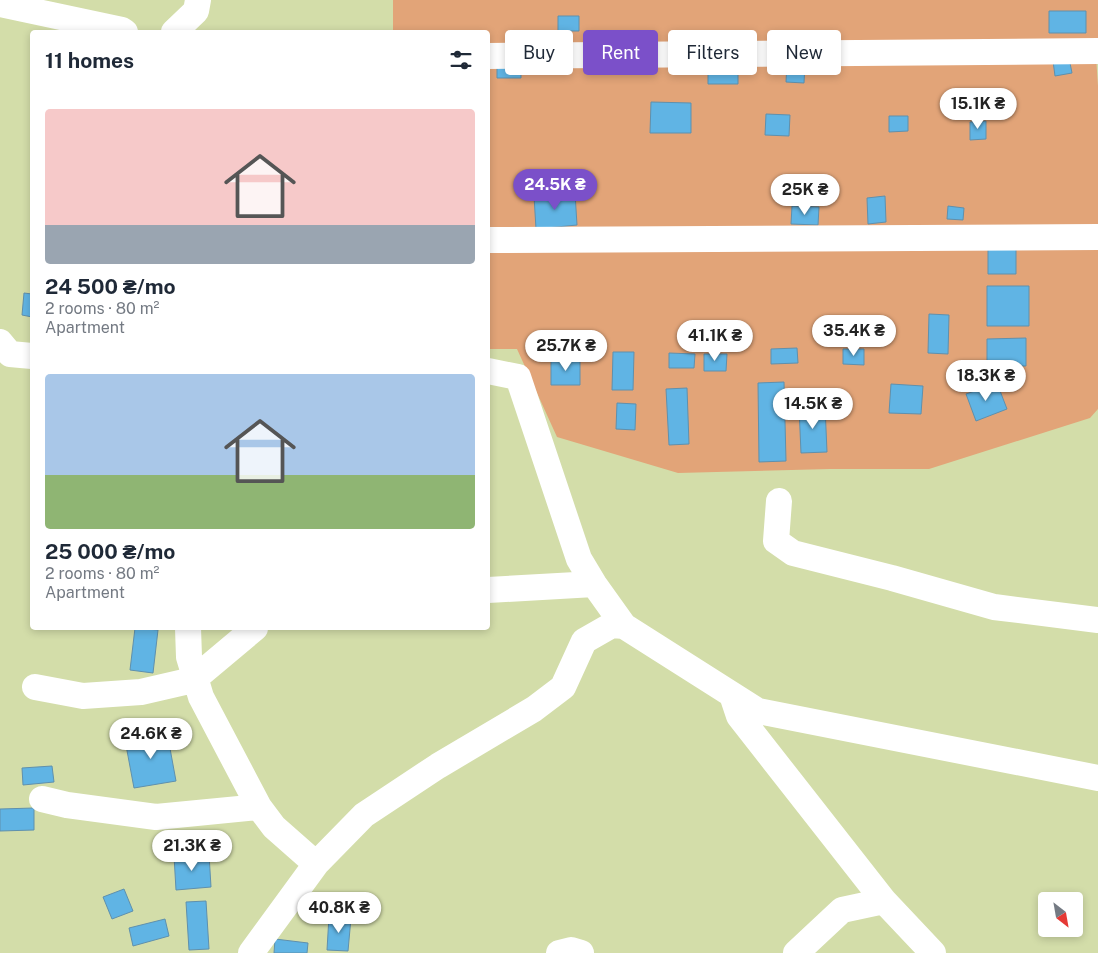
<!DOCTYPE html>
<html lang="en">
<head>
<meta charset="utf-8">
<style>
	:root { --surface:#fff; --page:#f6f6f7; --text:#1f2937; --muted:#747a83; --accent:#7b50c9 }
	body { margin:0; font-family:"Public Sans",sans-serif; background:var(--page); color:var(--text); height:100vh; display:flex; flex-direction:column; font-size:19px; white-space:nowrap }
	* { box-sizing:border-box; margin:0 }
	p { font-size:16px; color:var(--muted) }
	.icon { flex:none; width:28px; height:28px; fill:none; stroke:currentColor; stroke-width:2; stroke-linecap:round; stroke-linejoin:round }
	.map { position:relative; flex:1; overflow:hidden }
	.drawer { position:absolute; left:30px; top:30px; width:460px; height:600px; display:flex; flex-direction:column; background:var(--surface); border-radius:5px; box-shadow:0 2px 8px #0003 }
	.drawer>* { flex:none }
	.top-card { position:absolute; left:505px; top:30px; width:475px; height:45px; display:flex; gap:10px }
	.needle { width:32px; rotate:149deg }
	.tools { position:absolute; left:1038px; top:892px; display:grid; gap:10px }
	.tools a { display:grid; place-items:center; width:45px; height:45px; border-radius:5px; background:var(--surface); box-shadow:0 2px 8px #0003; font-size:25px }
	.price { position:absolute; translate:-50% -42px; padding:0 11px; border-radius:18px; background:#fff; color:#222; font-size:16px; line-height:32px; filter:drop-shadow(0 1px 2px #0008) }
	.price::after { content:''; position:absolute; left:50%; top:30px; width:15px; height:11px; margin-left:-8px; background:inherit; clip-path:polygon(0 0,100% 0,50% 100%) }
	.price.on { background:var(--accent); color:#fff }
	ul { padding:0; list-style:none }
	li { display:grid; align-content:center; gap:10px; height:265px; padding:0 15px }
	li span { display:grid; place-items:center; height:155px; border-radius:5px; color:#555 }
	li>.icon { margin-inline-start:auto }
	span .icon { width:90px; height:90px; fill:#fffc; stroke-width:1 }
	li b { font-size:21px }
	h2 { display:flex; justify-content:space-between; align-items:center; height:60px; padding:0 15px; font-size:21px }
	.pill { padding:0 18px; border-radius:5px; background:var(--surface); box-shadow:0 2px 8px #0003; font-size:18px; line-height:45px }
	.pill.on { background:var(--accent); color:#fff }
	.map>svg:first-child { display:block }
</style>
</head>
<body>
<div class="map">
<svg width="1098" height="953" viewBox="0 0 1098 953">
	<rect width="100%" height="100%" fill="#d3dda9"/>
	<path fill="#e2a478" d="M 393,0 L 1098,0 L 1098,53 L 1096,56 L 1098,86 L 1098,409 L 1090,418 L 929,469 L 830,469 L 678,473 L 557,437 L 517,349 L 488,349 L 488,32 L 393,32 Z"/>
	<path fill="#60b4e4" stroke="#5f90ad" d="M 1049,11 L 1086,11 L 1086,33 L 1049,33 Z
		M 558,16 L 579,16 L 579,31 L 558,31 Z
		M 1069,58 L 1072,73 L 1055,76 L 1053,61 Z
		M 708,60 L 738,61 L 738,84 L 708,84 Z
		M 497,63 L 521,63 L 521,78 L 497,78 Z
		M 787,63 L 805,64 L 804,83 L 786,82 Z
		M 651,102 L 691,103 L 691,133 L 650,133 Z
		M 766,114 L 790,115 L 789,136 L 765,135 Z
		M 889,116 L 908,116 L 908,131 L 889,132 Z
		M 986,121 L 986,139 L 970,140 L 970,122 Z
		M 575,193 L 577,225 L 536,229 L 534,196 Z
		M 885,196 L 886,222 L 868,224 L 867,198 Z
		M 792,206 L 819,207 L 818,225 L 791,224 Z
		M 948,206 L 964,208 L 963,220 L 947,219 Z
		M 988,248 L 1016,248 L 1016,274 L 988,274 Z
		M 987,286 L 1029,286 L 1029,326 L 987,326 Z
		M 24,293 L 32,294 L 32,317 L 22,315 Z
		M 929,314 L 949,315 L 948,354 L 928,353 Z
		M 1026,338 L 1026,366 L 987,366 L 987,339 Z
		M 797,348 L 798,363 L 771,364 L 771,349 Z
		M 843,349 L 864,349 L 864,365 L 843,364 Z
		M 613,352 L 634,352 L 633,390 L 612,390 Z
		M 669,353 L 695,354 L 694,368 L 669,368 Z
		M 704,354 L 727,354 L 726,371 L 704,371 Z
		M 551,358 L 580,358 L 580,385 L 551,385 Z
		M 784,382 L 786,461 L 759,462 L 758,383 Z
		M 997,383 L 1007,409 L 976,421 L 966,394 Z
		M 891,384 L 923,386 L 921,414 L 889,413 Z
		M 687,388 L 689,444 L 669,445 L 666,389 Z
		M 617,403 L 636,404 L 635,430 L 616,429 Z
		M 825,406 L 827,452 L 801,453 L 799,407 Z
		M 135,628 L 158,630 L 153,673 L 130,670 Z
		M 167,732 L 176,781 L 134,788 L 125,740 Z
		M 52,766 L 54,782 L 23,785 L 22,768 Z
		M 34,808 L 34,830 L 0,831 L 0,809 Z
		M 209,854 L 211,887 L 176,890 L 174,856 Z
		M 124,889 L 133,911 L 112,919 L 103,897 Z
		M 206,901 L 209,949 L 189,950 L 186,902 Z
		M 329,916 L 351,918 L 348,951 L 327,950 Z
		M 165,919 L 169,936 L 133,946 L 129,928 Z
		M 275,939 L 308,943 L 307,953 L 274,953 Z"/>
	<g fill="none" stroke-linecap="round" stroke-linejoin="round">
		<path stroke="#fff" stroke-width="26" d="M 0,4 L 122,30 L 125,32
			M 174,32 L 196,11 L 198,0
			M 488,56 L 1098,51
			M 488,240 L 1098,237
			M 0,342 L 10,354 L 32,356
			M 488,371 L 518,377 L 579,559 L 594,584 L 624,626 L 758,711 L 1098,778
			M 779,501 L 776,541 L 793,553 L 892,578 L 994,607 L 1098,620
			M 488,590 L 594,584
			M 188,628 L 189,657 L 201,697 L 259,807
			M 35,687 L 83,696 L 141,692 L 193,680 L 255,628
			M 732,695 L 739,716 L 884,901 L 933,953
			M 42,799 L 67,805 L 156,817 L 259,807 L 274,827 L 316,864
			M 251,953 L 316,864 L 364,815 L 438,766 L 534,709 L 563,687 L 584,641 L 612,625 L 624,626
			M 559,953 L 571,950 L 581,953
			M 796,953 L 842,910 L 884,901"/>
	</g>
</svg>
<div class="tools">
<a><svg class="needle" viewBox="-14 -14 28 28"><path d="M0-13l5 13h-10z" fill="#e53935"/><path d="M0 13l5-13h-10z" fill="#747a83"/></svg></a>
</div>
<b class="price" style="left:978px;top:130px">15.1K ₴</b>
<b class="price on" style="left:555px;top:211px">24.5K ₴</b>
<b class="price" style="left:805px;top:216px">25K ₴</b>
<b class="price" style="left:854px;top:357px">35.4K ₴</b>
<b class="price" style="left:715px;top:362px">41.1K ₴</b>
<b class="price" style="left:566px;top:372px">25.7K ₴</b>
<b class="price" style="left:986px;top:402px">18.3K ₴</b>
<b class="price" style="left:813px;top:430px">14.5K ₴</b>
<b class="price" style="left:151px;top:760px">24.6K ₴</b>
<b class="price" style="left:192px;top:872px">21.3K ₴</b>
<b class="price" style="left:339px;top:934px">40.8K ₴</b>
<div class="top-card">
<a class="pill">Buy</a>
<a class="pill on">Rent</a>
<a class="pill">Filters</a>
<a class="pill">New</a>
</div>
<section class="drawer">
<h2>11 homes<svg class="icon" aria-label="filters" viewBox="0 0 24 24"><path d="M4 7h16M4 17h16"/><circle cx="9" cy="7" r="2"/><circle cx="15" cy="17" r="2"/></svg></h2>
<ul>
<li><span style="background:linear-gradient(#f6c9c9 75%,#9aa5b1 0)"><svg class="icon" aria-label="home" viewBox="0 0 24 24"><path d="M3 11l9-7 9 7M6 9v11h12V9"/></svg></span><div><b>24 500 ₴/mo</b><p>2 rooms · 80 m²</p><p>Apartment</p></div></li>
<li><span style="background:linear-gradient(#a9c7e8 65%,#8fb573 0)"><svg class="icon" aria-label="home" viewBox="0 0 24 24"><path d="M3 11l9-7 9 7M6 9v11h12V9"/></svg></span><div><b>25 000 ₴/mo</b><p>2 rooms · 80 m²</p><p>Apartment</p></div></li>
</ul>
</section>
</div>
</body>
</html>
